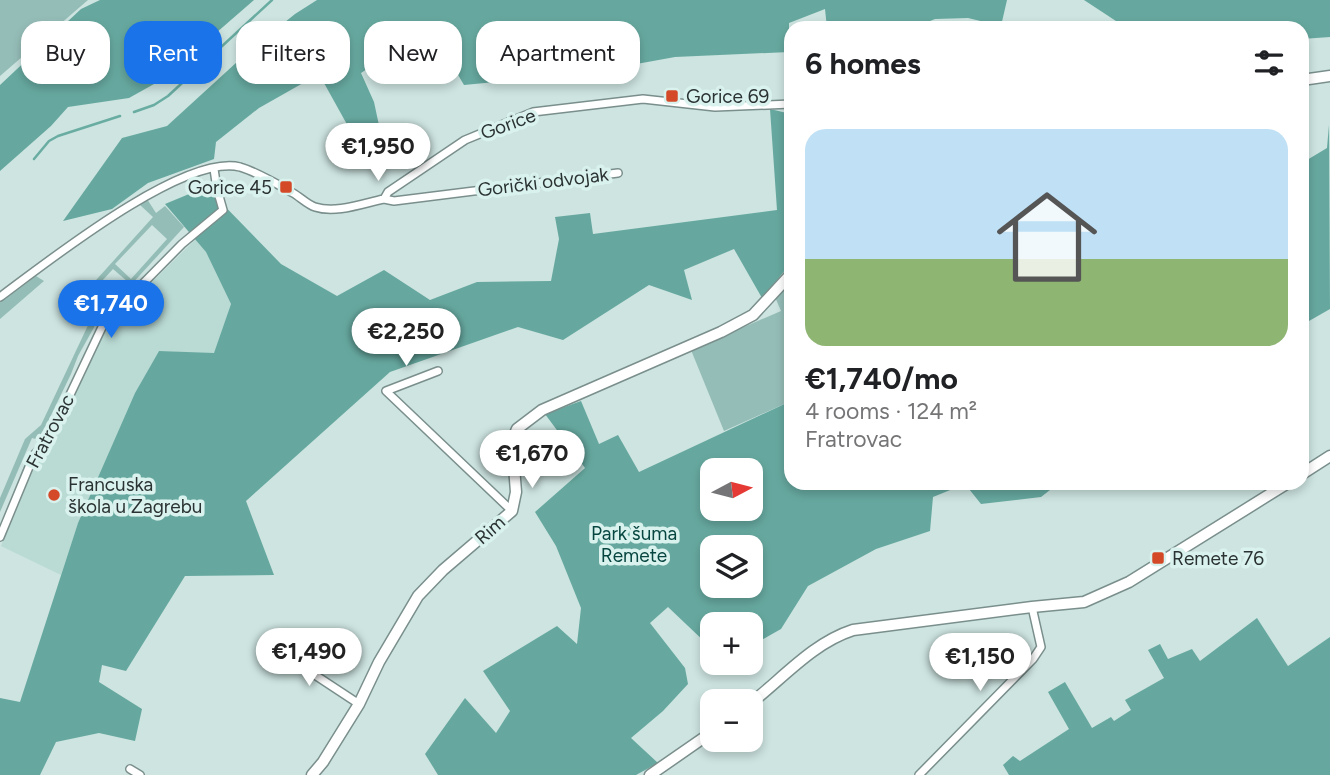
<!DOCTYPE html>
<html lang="en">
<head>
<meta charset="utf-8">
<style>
	:root { --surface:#fff; --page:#f2f2f2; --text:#202124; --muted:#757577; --line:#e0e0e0; --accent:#1a73e8 }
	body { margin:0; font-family:Figtree,sans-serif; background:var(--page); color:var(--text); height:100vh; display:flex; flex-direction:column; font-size:26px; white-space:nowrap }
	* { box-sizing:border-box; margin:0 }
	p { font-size:23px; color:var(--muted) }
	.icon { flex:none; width:38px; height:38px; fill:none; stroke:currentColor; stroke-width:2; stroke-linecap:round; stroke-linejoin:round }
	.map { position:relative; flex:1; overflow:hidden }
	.details { position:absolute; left:784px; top:21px; width:525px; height:469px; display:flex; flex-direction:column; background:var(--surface); border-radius:21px; box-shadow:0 4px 10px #0003 }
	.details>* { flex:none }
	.banner { position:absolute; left:21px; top:21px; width:658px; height:63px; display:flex; gap:14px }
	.needle { width:46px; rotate:83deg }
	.fabs { position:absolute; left:700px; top:458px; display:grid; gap:14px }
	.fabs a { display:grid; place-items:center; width:63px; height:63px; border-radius:14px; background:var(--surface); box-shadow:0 4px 10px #0003; font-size:35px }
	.price { position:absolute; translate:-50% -60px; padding:0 16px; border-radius:24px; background:#fff; color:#222; font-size:23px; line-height:46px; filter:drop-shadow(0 2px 4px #0008) }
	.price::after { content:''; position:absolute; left:50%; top:42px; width:21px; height:16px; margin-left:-10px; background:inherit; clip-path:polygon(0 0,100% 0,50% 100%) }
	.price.current { background:var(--accent); color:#fff }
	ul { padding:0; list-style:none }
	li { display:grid; align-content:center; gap:14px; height:371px; padding:0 21px }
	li+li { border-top:2px solid var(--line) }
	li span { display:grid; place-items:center; height:217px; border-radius:21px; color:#555 }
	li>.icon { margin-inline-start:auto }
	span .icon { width:126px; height:126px; fill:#fffc; stroke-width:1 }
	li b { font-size:30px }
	h2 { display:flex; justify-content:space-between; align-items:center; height:84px; padding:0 21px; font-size:30px }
	.chip { padding:0 24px; border-radius:21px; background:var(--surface); box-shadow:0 4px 10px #0003; font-size:24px; line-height:63px }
	.chip.current { background:var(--accent); color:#fff }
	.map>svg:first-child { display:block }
</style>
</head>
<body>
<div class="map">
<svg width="1330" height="775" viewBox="0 0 1330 775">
	<rect width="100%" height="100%" fill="#cde4e0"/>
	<path fill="#badad4" d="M 196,239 L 206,252 L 231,304 L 214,354 L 159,351 L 135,393 L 78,523 L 61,575 L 1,546 L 39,457 L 56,430 L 107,326 Z"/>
	<path fill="#95bdb7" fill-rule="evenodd" d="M 0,0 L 88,0 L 0,76 Z
		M 147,199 L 156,213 L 165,206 L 184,227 L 97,322 L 78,356 L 71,374 L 39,440 L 32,438 L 0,512 L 0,498 L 25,439 L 41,425 L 90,321 L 69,310 L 153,217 L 139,204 ZM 152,225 L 167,239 L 131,279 L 115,264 ZM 113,269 L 128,282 L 94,318 L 79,306 Z
		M 36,276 L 44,281 L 0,319 L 0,302 Z
		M 791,281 L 791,401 L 724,431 L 691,350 L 781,311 L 775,297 Z"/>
	<path fill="#66a89f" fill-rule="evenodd" d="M 100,0 L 254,0 L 163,79 L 129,98 L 68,107 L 51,126 L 0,171 L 0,85 L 81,9 Z
		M 317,0 L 1007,0 L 1001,26 L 968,18 L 935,19 L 913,28 L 827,28 L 825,9 L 789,23 L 789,52 L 675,57 L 631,65 L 622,33 L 503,57 L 495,82 L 464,85 L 451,63 L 392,72 L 379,61 L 361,73 L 374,102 L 383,144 L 359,146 L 319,74 L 259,108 L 216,142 L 214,159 L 148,183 L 112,209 L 63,221 L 122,138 L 167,126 L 249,51 L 295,14 Z
		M 1084,0 L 1330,0 L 1330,37 L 1302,39 L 1302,28 L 1157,28 L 1119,23 Z
		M 770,109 L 791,114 L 791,263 L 762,298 L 734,249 L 684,270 L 692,300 L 649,285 L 563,340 L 518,327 L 390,372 L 246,501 L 274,575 L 185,576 L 126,671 L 102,665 L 99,682 L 142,709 L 135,741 L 99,733 L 56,742 L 40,775 L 0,775 L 0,698 L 20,702 L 78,523 L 135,393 L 159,351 L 214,353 L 231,304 L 206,252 L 165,204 L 206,187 L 281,264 L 337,296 L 384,270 L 430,300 L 477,282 L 551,281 L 559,239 L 555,217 L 590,213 L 593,234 L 777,210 Z
		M 1329,125 L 1330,309 L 1302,325 L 1302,163 L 1327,148 Z
		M 581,401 L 599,444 L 618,435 L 639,472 L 791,401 L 791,483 L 1059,483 L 1041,497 L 981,504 L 965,484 L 933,497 L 930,531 L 876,549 L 808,586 L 781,629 L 751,646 L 751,625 L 712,625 L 712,645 L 707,644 L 668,607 L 650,623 L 685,668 L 688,684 L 663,711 L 631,738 L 658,763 L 636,775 L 438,775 L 425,754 L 465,698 L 496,733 L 510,711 L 483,671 L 557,626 L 577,644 L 581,608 L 556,546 L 535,512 L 585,468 L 545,414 ZM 712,471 L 751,471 L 751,509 L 712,509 ZM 712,548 L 751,548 L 751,586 L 712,586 Z
		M 1257,618 L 1288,666 L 1330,637 L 1330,775 L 1009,775 L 1003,765 L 1013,756 L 1020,761 L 1069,729 L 1048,692 L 1065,682 L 1092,728 L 1111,717 L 1114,721 L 1131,710 L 1125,700 L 1164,678 L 1148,650 L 1160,644 L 1168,659 L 1192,649 L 1200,661 Z"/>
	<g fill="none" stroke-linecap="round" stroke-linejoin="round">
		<path stroke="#69aca2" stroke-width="2.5" d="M 134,112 L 154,105 L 168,96 L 272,0
			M 34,159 L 49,141 L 58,136 L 120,116"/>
		<g stroke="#7a8f8c" stroke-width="10">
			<path id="street" d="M 384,199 L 394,201 L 618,173
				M 0,297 C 46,263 184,153 240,167 C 257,172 277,184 293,193 C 300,197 308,205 315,207 C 336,214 364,203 384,199 L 388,192 L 465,140 L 533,112 L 643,99 L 715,107 L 791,104
				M 438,371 L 386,391 L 512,511
				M 0,537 L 34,455 L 49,439 L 104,323 L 182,244 L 223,210 L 217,189 L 214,169
				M 297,638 L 315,675 L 359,704
				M 130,769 L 140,775
				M 919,775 L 1033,659 L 1041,647 L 1032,607"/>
		</g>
		<g stroke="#7a8f8c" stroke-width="13">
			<path id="secondary" d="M 1302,80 L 1330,76
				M 1302,474 L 1330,456
				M 751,703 C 784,677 813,643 853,630 L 1032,607 L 1084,602 L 1129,582 L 1288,483
				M 312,775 L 323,762 L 359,704 L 379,662 L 418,596 L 443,570 L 512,511 L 516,492 L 512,441 L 517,429 L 542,410 L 721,332 L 753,315 L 791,274
				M 650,775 L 712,732"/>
		</g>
		<use href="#street" stroke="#fff" stroke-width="7"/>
		<use href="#secondary" stroke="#fff" stroke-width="10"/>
	</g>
	<g fill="#d44a29" stroke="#daf2ee" stroke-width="2.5">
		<rect x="665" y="89" width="14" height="14" rx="3.5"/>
		<rect x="279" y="180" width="14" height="14" rx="3.5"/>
		<circle cx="54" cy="495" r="7"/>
		<rect x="1151" y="551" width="14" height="14" rx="3.5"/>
	</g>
	<g text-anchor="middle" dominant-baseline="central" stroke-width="7" stroke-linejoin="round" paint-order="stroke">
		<g font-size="19" fill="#2a3332" stroke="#daf2ee" text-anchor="start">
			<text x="686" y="96">Gorice 69</text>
			<text x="272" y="187" text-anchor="end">Gorice 45</text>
			<text x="68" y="484">Francuska<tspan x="68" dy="22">škola u Zagrebu</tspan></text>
			<text x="1172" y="558">Remete 76</text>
		</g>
		<g font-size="19" fill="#2a3332" stroke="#daf2ee">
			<text transform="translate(508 124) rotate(-20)">Gorice</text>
			<text transform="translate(543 182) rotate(-7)">Gorički odvojak</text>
			<text transform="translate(50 431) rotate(-62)">Fratrovac</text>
			<text transform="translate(490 530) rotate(-41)">Rim</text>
		</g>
		<g font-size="19" fill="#074640" stroke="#daf2ee">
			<text x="634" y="533">Park šuma<tspan x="634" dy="22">Remete</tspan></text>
		</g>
	</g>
</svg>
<div class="fabs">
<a><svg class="needle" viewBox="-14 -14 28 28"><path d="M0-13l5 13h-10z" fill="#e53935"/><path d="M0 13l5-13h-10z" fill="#757577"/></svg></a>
<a><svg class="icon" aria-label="layers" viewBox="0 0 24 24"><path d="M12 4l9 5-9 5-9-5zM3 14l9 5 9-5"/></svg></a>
<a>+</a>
<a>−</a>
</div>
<b class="price" style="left:378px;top:183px">€1,950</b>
<b class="price current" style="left:111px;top:340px">€1,740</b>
<b class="price" style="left:406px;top:368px">€2,250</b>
<b class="price" style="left:532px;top:490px">€1,670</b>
<b class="price" style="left:309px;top:688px">€1,490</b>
<b class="price" style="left:980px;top:693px">€1,150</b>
<div class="banner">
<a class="chip">Buy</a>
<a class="chip current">Rent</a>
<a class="chip">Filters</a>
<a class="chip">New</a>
<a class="chip">Apartment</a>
</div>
<section class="details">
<h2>6 homes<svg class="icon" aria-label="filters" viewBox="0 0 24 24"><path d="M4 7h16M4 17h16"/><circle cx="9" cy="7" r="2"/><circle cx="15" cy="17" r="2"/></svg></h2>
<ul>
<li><span style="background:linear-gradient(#bfe0f5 60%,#8fb573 0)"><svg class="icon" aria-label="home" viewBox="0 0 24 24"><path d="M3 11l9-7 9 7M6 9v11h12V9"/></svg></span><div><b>€1,740/mo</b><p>4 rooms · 124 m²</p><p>Fratrovac</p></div></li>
</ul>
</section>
</div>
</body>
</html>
